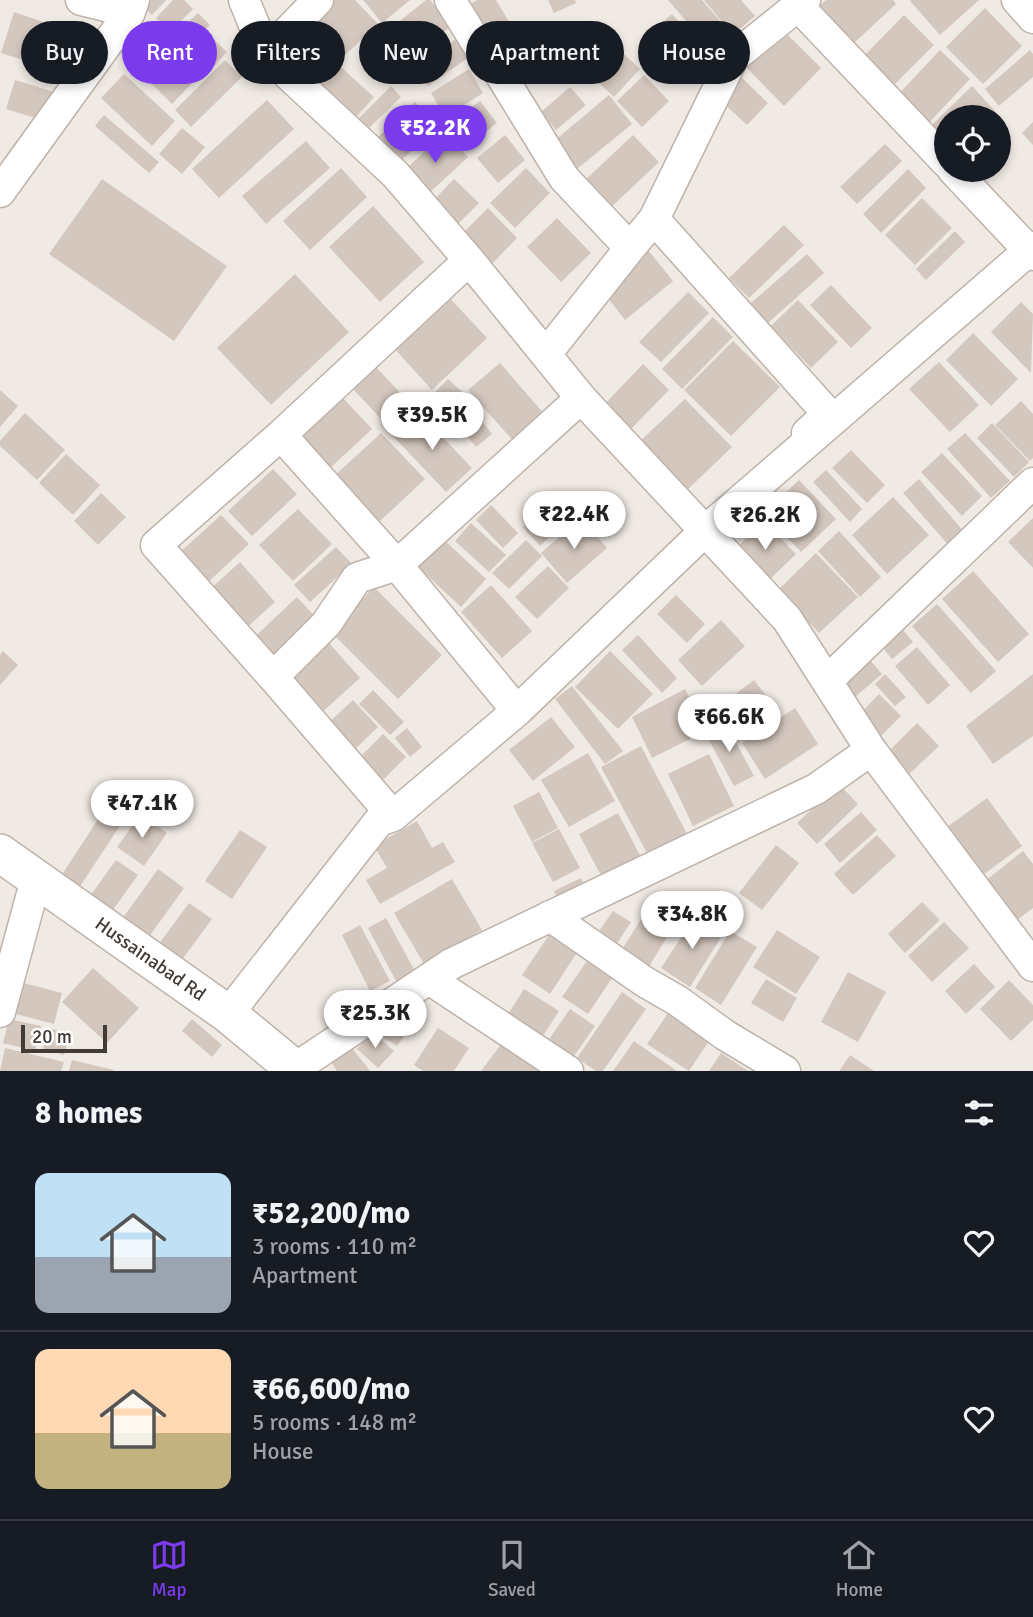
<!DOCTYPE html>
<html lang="en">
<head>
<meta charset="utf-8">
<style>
	:root { --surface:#171b24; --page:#242831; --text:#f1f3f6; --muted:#9ea1a6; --line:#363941; --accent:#7c3aed }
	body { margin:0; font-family:Signika,sans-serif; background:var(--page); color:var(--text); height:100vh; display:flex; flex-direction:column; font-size:26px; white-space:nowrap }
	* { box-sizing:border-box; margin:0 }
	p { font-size:23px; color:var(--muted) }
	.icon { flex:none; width:38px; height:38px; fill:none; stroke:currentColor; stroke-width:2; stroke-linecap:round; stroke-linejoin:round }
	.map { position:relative; height:1071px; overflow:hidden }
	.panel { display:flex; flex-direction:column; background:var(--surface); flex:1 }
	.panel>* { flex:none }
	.banner { position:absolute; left:21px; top:21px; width:992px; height:63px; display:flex; gap:14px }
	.tools { position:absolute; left:934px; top:105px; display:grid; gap:14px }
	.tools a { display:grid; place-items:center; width:77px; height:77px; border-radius:50%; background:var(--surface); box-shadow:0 4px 10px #0003; font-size:35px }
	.scale { position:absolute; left:21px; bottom:18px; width:86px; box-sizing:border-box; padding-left:7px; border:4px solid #423a35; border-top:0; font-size:19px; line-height:24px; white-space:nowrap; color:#423a35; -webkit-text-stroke:5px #fff; paint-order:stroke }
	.price { position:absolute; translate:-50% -60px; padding:0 16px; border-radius:24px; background:#fff; color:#222; font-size:23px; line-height:46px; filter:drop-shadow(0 2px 4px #0008) }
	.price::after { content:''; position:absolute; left:50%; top:42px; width:21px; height:16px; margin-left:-10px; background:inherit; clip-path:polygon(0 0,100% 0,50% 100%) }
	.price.active { background:var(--accent); color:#fff }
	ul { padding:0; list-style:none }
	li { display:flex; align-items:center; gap:21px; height:175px; padding:0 35px }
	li+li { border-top:2px solid var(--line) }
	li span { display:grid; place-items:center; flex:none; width:196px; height:140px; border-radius:14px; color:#555 }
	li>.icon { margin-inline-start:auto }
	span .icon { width:84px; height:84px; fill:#fffc; stroke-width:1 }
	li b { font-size:30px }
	h2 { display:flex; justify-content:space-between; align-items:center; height:84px; padding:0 35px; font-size:30px }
	.tag { padding:0 24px; border-radius:32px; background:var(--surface); box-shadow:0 4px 10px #0003; font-size:24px; line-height:63px }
	.tag.active { background:var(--accent); color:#fff }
	.tab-bar { display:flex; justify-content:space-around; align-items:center; height:98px; border-top:2px solid var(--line); background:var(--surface); font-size:19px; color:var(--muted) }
	.tab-bar a { display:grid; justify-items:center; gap:4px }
	.tab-bar .active { color:var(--accent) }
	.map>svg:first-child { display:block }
</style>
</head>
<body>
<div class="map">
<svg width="1033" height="1071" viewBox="0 0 1033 1071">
	<rect width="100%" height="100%" fill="#f0eae5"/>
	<path fill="#d4c7be" d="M 141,0 L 166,0 L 152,15 L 139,2 Z
		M 173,0 L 184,0 L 193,9 L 170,32 L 156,18 Z
		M 335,0 L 355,0 L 378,24 L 339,61 L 307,27 Z
		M 363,0 L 410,0 L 382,23 Z
		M 426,0 L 430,0 L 451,26 L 413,57 L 390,29 Z
		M 477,0 L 496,0 L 523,45 L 495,62 L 463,9 Z
		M 548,0 L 575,0 L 576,3 L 554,13 Z
		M 668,0 L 702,0 L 728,30 L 708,47 Z
		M 704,0 L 741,0 L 755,16 L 733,35 Z
		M 826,0 L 893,0 L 896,4 L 853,44 L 819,6 Z
		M 912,0 L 979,0 L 940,35 L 910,1 Z
		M 985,8 L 1022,46 L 983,84 L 946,47 Z
		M 14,12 L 46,23 L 33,63 L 1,53 Z
		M 198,13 L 210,25 L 184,50 L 172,38 Z
		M 672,14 L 707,55 L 674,83 L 639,42 Z
		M 904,15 L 934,45 L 890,89 L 860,60 Z
		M 140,19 L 172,47 L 161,60 L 129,32 Z
		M 52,29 L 67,34 L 53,75 L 38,70 Z
		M 784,31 L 821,68 L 784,106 L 747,68 Z
		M 212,38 L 227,52 L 209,71 L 195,56 Z
		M 128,39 L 159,69 L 148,79 L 118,50 Z
		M 456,39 L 469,57 L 428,86 L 415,68 Z
		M 312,41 L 374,97 L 352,122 L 290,66 Z
		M 610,41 L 640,69 L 614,97 L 584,69 Z
		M 940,50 L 970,79 L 925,127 L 895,98 Z
		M 1030,50 L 1033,54 L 1033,77 L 999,106 L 985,89 Z
		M 176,57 L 197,78 L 172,104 L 151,83 Z
		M 225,60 L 242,77 L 191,127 L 175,110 Z
		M 469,69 L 483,93 L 445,117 L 431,93 Z
		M 124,74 L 175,121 L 152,146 L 101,98 Z
		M 644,75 L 669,101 L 642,127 L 617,101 Z
		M 741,77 L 768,103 L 747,125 L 719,99 Z
		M 15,80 L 60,94 L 51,123 L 6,109 Z
		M 391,86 L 401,97 L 368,129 L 358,119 Z
		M 972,86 L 995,111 L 988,117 L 947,117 L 947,141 L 932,125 Z
		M 570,87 L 586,105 L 556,130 L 541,112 Z
		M 609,95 L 632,124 L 577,169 L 554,141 Z
		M 267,100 L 294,129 L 219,198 L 192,169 Z
		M 480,101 L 497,123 L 468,145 L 451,123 Z
		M 415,102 L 437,125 L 400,162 L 377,138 Z
		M 104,115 L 159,162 L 149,173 L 95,126 Z
		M 1033,122 L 1033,145 L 1022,133 Z
		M 182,128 L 205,147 L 182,174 L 159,154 Z
		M 445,132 L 468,157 L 425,197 L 402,173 Z
		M 505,135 L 525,160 L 498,183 L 477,158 Z
		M 633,135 L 659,162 L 606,212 L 581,184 Z
		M 306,141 L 330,168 L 266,224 L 242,196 Z
		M 885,144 L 902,161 L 857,204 L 840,187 Z
		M 341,168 L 367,197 L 310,250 L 283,221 Z
		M 526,168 L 550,193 L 515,228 L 490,203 Z
		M 908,169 L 926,188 L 881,233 L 863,214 Z
		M 102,179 L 227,266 L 174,341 L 49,254 Z
		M 454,179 L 479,203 L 452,230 L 428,206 Z
		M 922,198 L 952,228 L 915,265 L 885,235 Z
		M 373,206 L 424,262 L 380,302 L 329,247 Z
		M 488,208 L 517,238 L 485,271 L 455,241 Z
		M 557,218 L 591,253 L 561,282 L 527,247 Z
		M 784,225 L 804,245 L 749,298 L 729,278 Z
		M 955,231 L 965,242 L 926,280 L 916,269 Z
		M 648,250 L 673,281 L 625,320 L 600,288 Z
		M 807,254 L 824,273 L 768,323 L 751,303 Z
		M 295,274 L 349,332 L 271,405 L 217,348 Z
		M 831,285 L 872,328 L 851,348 L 810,305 Z
		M 688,292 L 709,313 L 661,362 L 639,342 Z
		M 446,294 L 487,338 L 432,390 L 391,345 Z
		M 798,300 L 838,342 L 811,368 L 771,326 Z
		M 1021,302 L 1033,314 L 1031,373 L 991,332 Z
		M 713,317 L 733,337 L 682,389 L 662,369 Z
		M 973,333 L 1018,379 L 991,406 L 946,360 Z
		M 733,341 L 780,387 L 731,436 L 684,390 Z
		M 939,362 L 979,405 L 950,432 L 909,389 Z
		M 500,363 L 546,416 L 515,443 L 468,390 Z
		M 643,364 L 669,390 L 627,433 L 601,408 Z
		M 374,365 L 409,402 L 386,424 L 351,387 Z
		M 448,379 L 462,392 L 447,407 L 433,394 Z
		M 0,390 L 18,406 L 0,427 Z
		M 343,398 L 372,429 L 326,472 L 297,441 Z
		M 465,399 L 492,434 L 476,447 L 448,413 Z
		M 685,399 L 732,447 L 686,491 L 639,442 Z
		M 1021,401 L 1033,414 L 1033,458 L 1030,461 L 995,425 Z
		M 418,411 L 472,468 L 446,492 L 392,435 Z
		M 25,413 L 65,450 L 37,480 L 0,446 L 0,441 Z
		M 992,423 L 1029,462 L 1014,477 L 977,438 Z
		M 381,433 L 425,479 L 376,525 L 332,478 Z
		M 965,433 L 1010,481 L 991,498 L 947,449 Z
		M 851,450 L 885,485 L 867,503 L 832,468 Z
		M 942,453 L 982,496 L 962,516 L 921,472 Z
		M 66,454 L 100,485 L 73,515 L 39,483 Z
		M 273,469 L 297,494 L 252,536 L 228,511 Z
		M 826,470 L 862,509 L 850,522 L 813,482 Z
		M 919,479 L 965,533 L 950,547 L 903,493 Z
		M 799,480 L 836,519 L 801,552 L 764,513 Z
		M 101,493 L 126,517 L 98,545 L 74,521 Z
		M 557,496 L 574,514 L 540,546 L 523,527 Z
		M 893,497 L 929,535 L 887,574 L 852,535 Z
		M 491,505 L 518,533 L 503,548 L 476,520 Z
		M 298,509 L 332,544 L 293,581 L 259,545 Z
		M 221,515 L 249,544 L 205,585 L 177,555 Z
		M 581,518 L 607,548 L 567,583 L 541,553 Z
		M 1033,518 L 1033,568 L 1008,542 Z
		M 764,521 L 796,554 L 766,583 L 734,550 Z
		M 471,523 L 506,555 L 489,572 L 455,541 Z
		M 839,531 L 881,577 L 860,597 L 818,551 Z
		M 442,538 L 486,579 L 461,607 L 417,566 Z
		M 526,540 L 542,556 L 509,589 L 492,573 Z
		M 336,547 L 352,564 L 310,602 L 294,585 Z
		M 816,553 L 858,597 L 819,633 L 778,590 Z
		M 240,562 L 275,602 L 242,632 L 207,592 Z
		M 548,566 L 569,588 L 537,619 L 515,597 Z
		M 973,571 L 1029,634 L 998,662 L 942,599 Z
		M 491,585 L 532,631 L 502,658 L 461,612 Z
		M 374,587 L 442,655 L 398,699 L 331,632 Z
		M 676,595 L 705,624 L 687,643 L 657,614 Z
		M 297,597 L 320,622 L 271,668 L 247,644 Z
		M 937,604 L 996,671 L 971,693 L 912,626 Z
		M 721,620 L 745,646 L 702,686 L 678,660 Z
		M 902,629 L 913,642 L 892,659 L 881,646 Z
		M 322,635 L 360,678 L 318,716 L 280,672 Z
		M 638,635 L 677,678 L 662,693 L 622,650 Z
		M 917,647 L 950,685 L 928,705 L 895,666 Z
		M 3,651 L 18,665 L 0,685 L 0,655 Z
		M 610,651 L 653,694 L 618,729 L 575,687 Z
		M 870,660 L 882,674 L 855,697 L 843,683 Z
		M 885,674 L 906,697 L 895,706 L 875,684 Z
		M 1033,674 L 1033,736 L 993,764 L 966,726 Z
		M 754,680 L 778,711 L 741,739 L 717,708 Z
		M 572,686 L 623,751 L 605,764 L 555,699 Z
		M 685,689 L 706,731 L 652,758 L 632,717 Z
		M 373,690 L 404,722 L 390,735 L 359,704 Z
		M 879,694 L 901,716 L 877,740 L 856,718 Z
		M 353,700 L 378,727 L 351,753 L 326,725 Z
		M 795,708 L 818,744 L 765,779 L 742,743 Z
		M 551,717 L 575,747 L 533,781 L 509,750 Z
		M 725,722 L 754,776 L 734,786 L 705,733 Z
		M 917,723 L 939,746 L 904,779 L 883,757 Z
		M 407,728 L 422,747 L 410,757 L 395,738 Z
		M 383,734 L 406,757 L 381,782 L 358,759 Z
		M 641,746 L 687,834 L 648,855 L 601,767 Z
		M 588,753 L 615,801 L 569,827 L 541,780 Z
		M 709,754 L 734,806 L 693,826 L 668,774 Z
		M 839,784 L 858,804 L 817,844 L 797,823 Z
		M 539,792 L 558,828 L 532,842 L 513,806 Z
		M 987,798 L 1022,846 L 972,883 L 936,835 Z
		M 106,807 L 125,818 L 79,888 L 61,876 Z
		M 861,812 L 877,830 L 840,863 L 824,844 Z
		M 618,813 L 645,865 L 606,885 L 579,834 Z
		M 141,814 L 167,833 L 144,866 L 117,847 Z
		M 417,821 L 432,848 L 443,842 L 455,862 L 380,904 L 366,880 L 387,868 L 374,846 Z
		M 559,829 L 580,868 L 553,882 L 532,843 Z
		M 240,830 L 267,847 L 232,899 L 205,881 Z
		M 877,835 L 896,856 L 853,895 L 834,874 Z
		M 776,845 L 799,863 L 762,910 L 739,893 Z
		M 1023,851 L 1033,864 L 1033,908 L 1007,928 L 976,888 Z
		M 116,860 L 138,875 L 110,914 L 88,899 Z
		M 158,869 L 184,888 L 146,941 L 120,922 Z
		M 581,878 L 589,894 L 562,908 L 554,891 Z
		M 452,879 L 482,930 L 424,964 L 394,913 Z
		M 653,900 L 680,916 L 648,968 L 621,951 Z
		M 922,902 L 940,920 L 905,953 L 888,934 Z
		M 189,903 L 212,919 L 178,965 L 156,948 Z
		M 613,911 L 631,922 L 614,948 L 595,937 Z
		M 695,916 L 723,934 L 690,987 L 661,968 Z
		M 386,918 L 415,971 L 396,981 L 368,928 Z
		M 944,922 L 969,948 L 932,982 L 908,956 Z
		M 360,925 L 390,981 L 370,991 L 342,935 Z
		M 777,930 L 820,957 L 796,994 L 753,967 Z
		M 730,931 L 757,947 L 721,1005 L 695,988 Z
		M 549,935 L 576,954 L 550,994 L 522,975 Z
		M 589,958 L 614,975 L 588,1014 L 562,997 Z
		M 974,964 L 995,987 L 966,1014 L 945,991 Z
		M 93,968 L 139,1008 L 107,1043 L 62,1002 Z
		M 848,972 L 886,992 L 858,1042 L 821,1022 Z
		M 766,979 L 797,998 L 783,1022 L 751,1003 Z
		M 1009,980 L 1033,1005 L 1033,1020 L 1011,1041 L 980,1009 Z
		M 16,981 L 62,993 L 54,1024 L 8,1012 Z
		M 524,989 L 559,1011 L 538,1044 L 503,1022 Z
		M 622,992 L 646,1009 L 603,1071 L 596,1071 L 577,1058 Z
		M 402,1004 L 419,1016 L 397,1046 L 380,1035 Z
		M 672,1007 L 713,1035 L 689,1071 L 647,1044 Z
		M 570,1009 L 595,1026 L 570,1062 L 545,1045 Z
		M 9,1019 L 41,1026 L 35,1051 L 3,1043 Z
		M 192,1019 L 222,1045 L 212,1057 L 182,1031 Z
		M 49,1028 L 70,1034 L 64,1055 L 43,1049 Z
		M 438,1028 L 469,1048 L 454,1071 L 423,1071 L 414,1065 Z
		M 372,1032 L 394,1051 L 378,1068 L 357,1049 Z
		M 634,1041 L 677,1071 L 613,1071 Z
		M 502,1043 L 540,1071 L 481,1071 Z
		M 5,1048 L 64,1062 L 61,1071 L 0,1071 Z
		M 352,1048 L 370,1071 L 337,1071 L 332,1063 Z
		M 721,1053 L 748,1071 L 709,1071 Z
		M 850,1055 L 874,1071 L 839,1071 Z
		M 72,1060 L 114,1070 L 114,1071 L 69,1071 Z"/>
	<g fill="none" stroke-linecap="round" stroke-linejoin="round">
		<g stroke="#beb3ab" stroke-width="33">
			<path id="minor" d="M 81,0 L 130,12
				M 244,0 L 266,54
				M 318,0 L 266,54 L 395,174 L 469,260 L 581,398 L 787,619 L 871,750 L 1033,966
				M 450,0 L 486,58 L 499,72 L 564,178 L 630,248 L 654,219 L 733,58 L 805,0
				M 1017,0 L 1033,18
				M 798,6 L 947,163
				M 953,170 L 1033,255
				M 0,192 L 130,12 L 134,0
				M 654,219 L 828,414 L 807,433
				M 469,260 L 281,435 L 397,565 L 517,711
				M 546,354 L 630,248
				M 273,677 L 156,545 L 281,435
				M 827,681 L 1033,483
				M 393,816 L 273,677 L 326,624 L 357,578 L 397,565 L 581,398
				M 550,916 L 645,982 L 678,1001 L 725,1035 L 785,1071
				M 429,979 L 568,1071
				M 0,1012 L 36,879
				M 228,1014 L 379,821 L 393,816 L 517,711 L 706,530 L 1033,247
				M 294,1069 L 451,964 L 816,789 L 871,750"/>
		</g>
		<g stroke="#beb3ab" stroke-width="40">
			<g id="tertiary">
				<path id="s1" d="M 0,853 L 228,1014 L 297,1071"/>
			</g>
		</g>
		<use href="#minor" stroke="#fff" stroke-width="30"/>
		<use href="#tertiary" stroke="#fff" stroke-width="37"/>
	</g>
	<g text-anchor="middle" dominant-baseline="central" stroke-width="5" stroke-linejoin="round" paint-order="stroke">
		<g font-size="19" fill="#423a35" stroke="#fff">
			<text stroke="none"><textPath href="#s1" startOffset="184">Hussainabad Rd</textPath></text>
		</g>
	</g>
</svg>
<div class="tools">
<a><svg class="icon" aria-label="locate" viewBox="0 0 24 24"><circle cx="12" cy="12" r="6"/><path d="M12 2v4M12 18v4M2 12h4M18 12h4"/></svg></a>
</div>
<div class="scale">20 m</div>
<b class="price active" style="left:435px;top:165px">₹52.2K</b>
<b class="price" style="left:432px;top:452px">₹39.5K</b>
<b class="price" style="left:574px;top:551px">₹22.4K</b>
<b class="price" style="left:765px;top:552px">₹26.2K</b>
<b class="price" style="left:729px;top:754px">₹66.6K</b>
<b class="price" style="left:142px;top:840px">₹47.1K</b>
<b class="price" style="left:692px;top:951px">₹34.8K</b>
<b class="price" style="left:375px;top:1050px">₹25.3K</b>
<div class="banner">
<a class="tag">Buy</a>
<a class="tag active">Rent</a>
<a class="tag">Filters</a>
<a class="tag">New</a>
<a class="tag">Apartment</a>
<a class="tag">House</a>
</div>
</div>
<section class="panel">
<h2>8 homes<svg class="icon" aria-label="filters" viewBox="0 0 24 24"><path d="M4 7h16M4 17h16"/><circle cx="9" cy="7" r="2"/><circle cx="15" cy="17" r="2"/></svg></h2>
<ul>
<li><span style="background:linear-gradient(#bfe0f5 60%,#9aa5b1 0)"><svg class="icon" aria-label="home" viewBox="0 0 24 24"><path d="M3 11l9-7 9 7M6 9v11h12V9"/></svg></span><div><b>₹52,200/mo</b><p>3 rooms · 110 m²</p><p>Apartment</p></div><svg class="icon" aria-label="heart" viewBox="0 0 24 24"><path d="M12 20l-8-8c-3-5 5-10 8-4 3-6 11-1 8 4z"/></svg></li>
<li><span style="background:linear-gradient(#ffd9b3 60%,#c2b280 0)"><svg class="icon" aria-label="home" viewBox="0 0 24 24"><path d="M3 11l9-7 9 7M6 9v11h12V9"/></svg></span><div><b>₹66,600/mo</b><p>5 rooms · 148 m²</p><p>House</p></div><svg class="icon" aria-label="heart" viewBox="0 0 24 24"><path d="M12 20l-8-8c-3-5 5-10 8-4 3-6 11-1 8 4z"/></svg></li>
</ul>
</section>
<nav class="tab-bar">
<a class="active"><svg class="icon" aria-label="map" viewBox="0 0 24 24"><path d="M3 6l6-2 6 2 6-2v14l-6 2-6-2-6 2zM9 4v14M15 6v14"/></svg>Map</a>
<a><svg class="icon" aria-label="saved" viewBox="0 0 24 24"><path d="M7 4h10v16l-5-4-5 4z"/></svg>Saved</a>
<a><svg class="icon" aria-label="home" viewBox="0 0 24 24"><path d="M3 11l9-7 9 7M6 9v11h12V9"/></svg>Home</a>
</nav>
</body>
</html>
